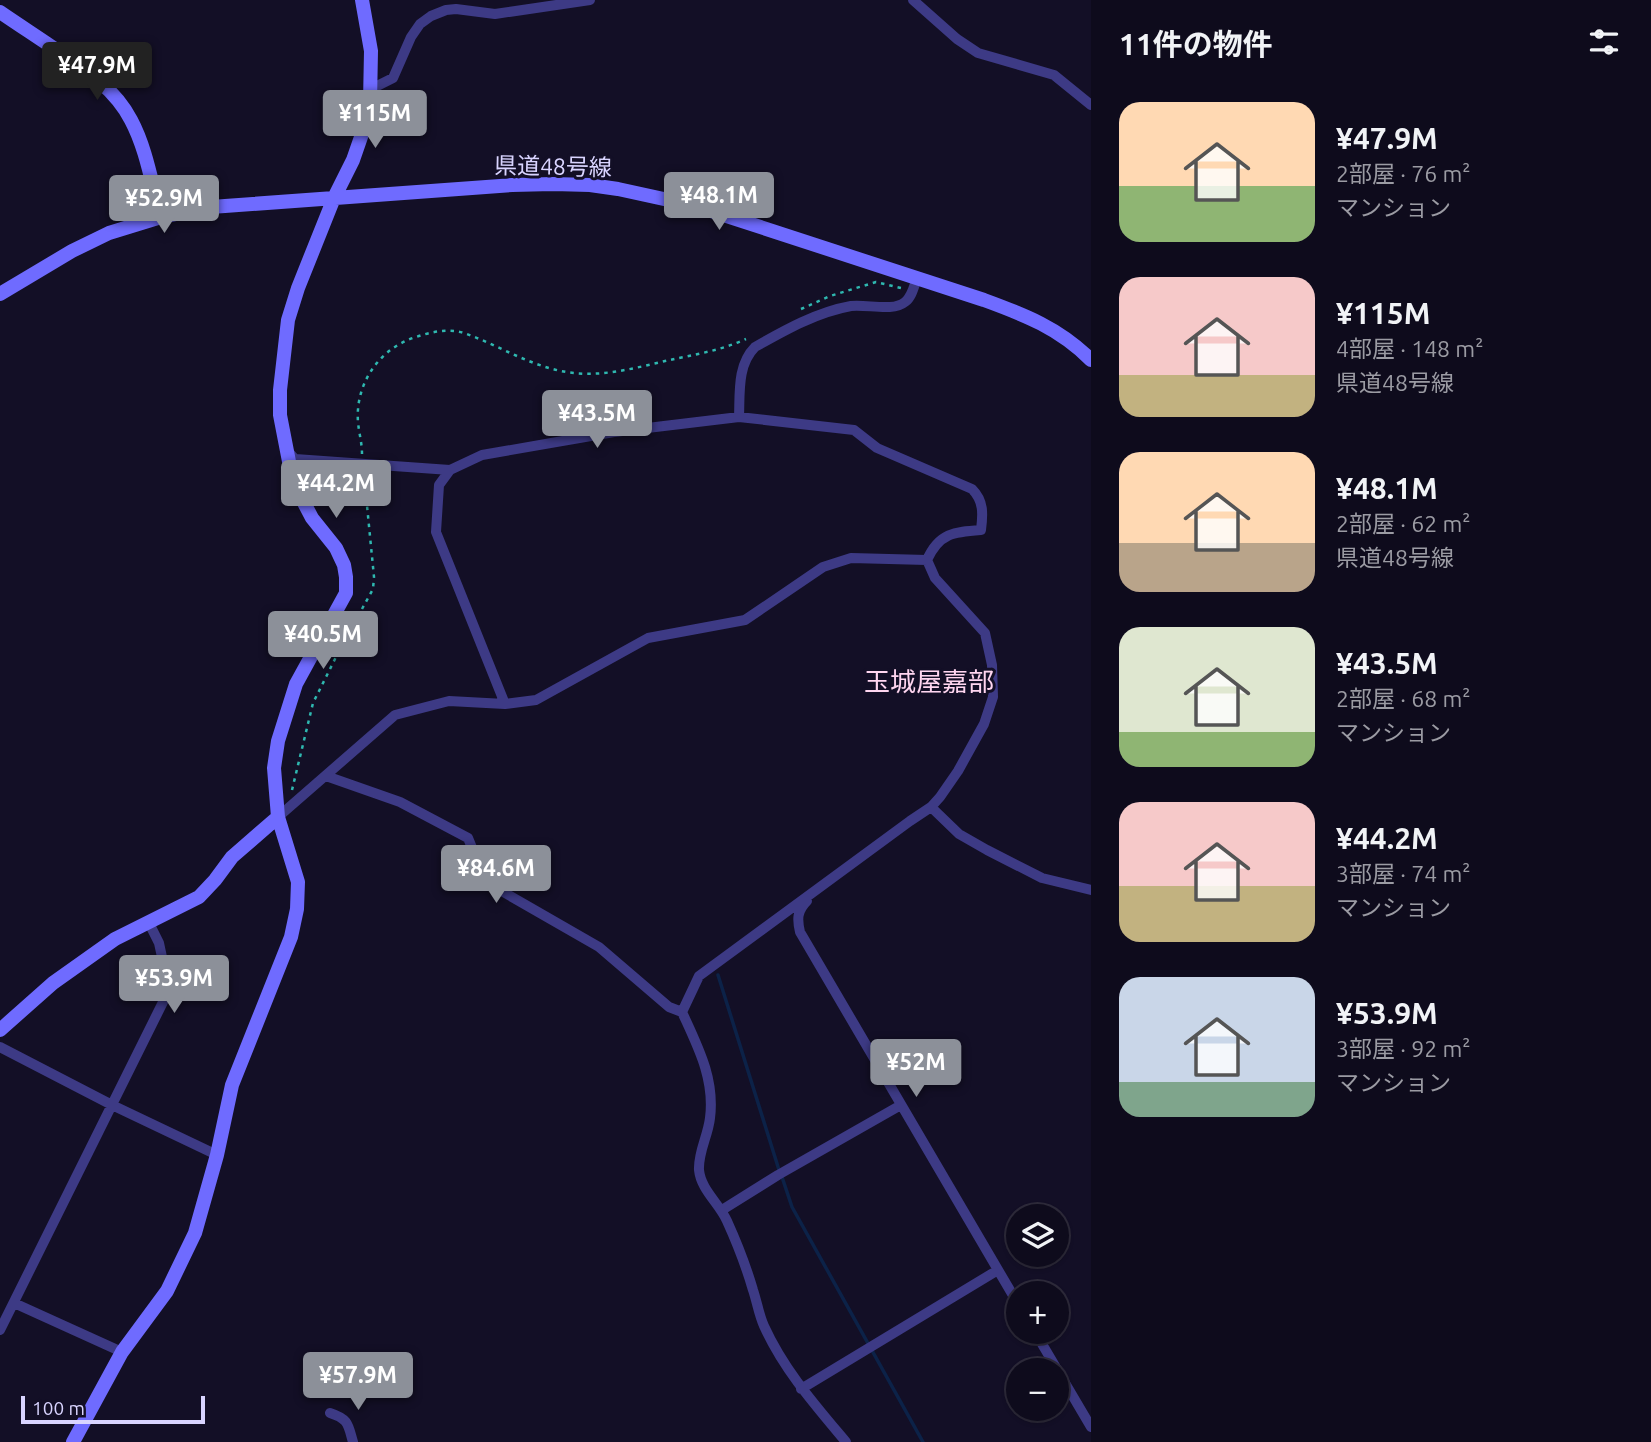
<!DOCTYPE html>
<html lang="ja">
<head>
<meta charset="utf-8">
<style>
	:root { --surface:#0e0b1c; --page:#1c1929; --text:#f1f3f6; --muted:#9b9ba3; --line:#2e2b3b; --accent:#8c9099 }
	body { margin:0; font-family:Ubuntu,"Noto Sans JP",sans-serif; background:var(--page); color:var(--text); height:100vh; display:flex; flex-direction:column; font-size:26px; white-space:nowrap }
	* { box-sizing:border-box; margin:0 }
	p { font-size:23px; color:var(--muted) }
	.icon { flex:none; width:38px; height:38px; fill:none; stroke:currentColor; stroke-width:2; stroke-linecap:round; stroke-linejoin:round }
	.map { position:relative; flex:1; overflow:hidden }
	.panel { display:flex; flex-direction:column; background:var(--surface); width:560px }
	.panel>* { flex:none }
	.controls { position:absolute; left:1006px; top:1204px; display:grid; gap:14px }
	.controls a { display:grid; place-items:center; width:63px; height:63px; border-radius:50%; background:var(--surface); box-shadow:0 2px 5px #0004,0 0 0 2px var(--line); font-size:35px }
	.scale { position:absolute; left:21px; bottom:18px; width:184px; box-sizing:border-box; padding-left:7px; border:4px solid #d9d4ff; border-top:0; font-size:19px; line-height:24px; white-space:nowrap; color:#d9d4ff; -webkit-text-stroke:5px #130f26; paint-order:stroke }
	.price { position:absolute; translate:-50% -60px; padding:0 16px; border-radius:7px; background:var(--accent); color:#fff; font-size:23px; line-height:46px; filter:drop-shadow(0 2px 4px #0008) }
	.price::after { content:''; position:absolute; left:50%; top:42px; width:21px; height:16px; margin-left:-10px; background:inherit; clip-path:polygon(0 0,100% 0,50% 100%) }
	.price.active { background:#222; color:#fff }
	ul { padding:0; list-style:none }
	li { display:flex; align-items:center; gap:21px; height:175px; padding:0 28px }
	li span { display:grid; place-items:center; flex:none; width:196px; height:140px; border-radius:21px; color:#555 }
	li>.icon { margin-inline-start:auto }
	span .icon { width:84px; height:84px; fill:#fffc; stroke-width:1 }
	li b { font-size:30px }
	h2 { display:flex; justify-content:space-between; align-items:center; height:84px; padding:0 28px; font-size:30px }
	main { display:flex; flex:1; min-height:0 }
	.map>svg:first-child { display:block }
</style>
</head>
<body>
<main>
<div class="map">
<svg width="1091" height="1442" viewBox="0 0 1091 1442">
	<rect width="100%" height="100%" fill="#130f26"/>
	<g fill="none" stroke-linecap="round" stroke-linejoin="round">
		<path stroke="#0c2248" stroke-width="3.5" d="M 718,975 L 779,1170
			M 782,1177 L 792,1207 L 923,1442"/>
		<path stroke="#2fb8b0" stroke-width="2.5" stroke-dasharray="3.5 5" stroke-linecap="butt" d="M 801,309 L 830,296 L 876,282 L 901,288
			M 362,454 C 362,443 359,433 358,422 C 355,383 380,348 416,337 C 431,332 448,328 464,333 C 501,346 534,369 574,373 C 609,377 645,365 679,358 C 703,353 724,349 746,339
			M 292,790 L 313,703 L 340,649 L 373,589 L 374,577 L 364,475"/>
		<path stroke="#3d3a85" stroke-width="10" d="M 913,0 L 957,39 L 978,53 L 1054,75 L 1091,105
			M 371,89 L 393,78 L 411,37 L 420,24 L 431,16 L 446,10 L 456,9 L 495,14 L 590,0
			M 739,417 C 740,393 737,365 755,347 C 785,330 817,312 851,306 C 867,304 893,312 905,302 C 912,297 914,286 917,278
			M 287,450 L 295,459 L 450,470
			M 505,704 L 436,532 L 439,485 L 450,470 L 482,455 L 614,432 L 739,417 L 854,430 L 877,448 L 972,489 C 984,501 983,514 981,530 C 954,532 939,533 927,560 L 935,578 L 985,633 L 992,665 L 993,697 L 984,724 L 958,771 L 940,797 L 931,807 L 910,821 L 699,976 L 682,1012
			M 326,776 L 400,802 L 468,838 L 486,882 L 599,947 L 669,1007 L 682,1012 C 698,1047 715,1079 710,1118 C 708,1136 698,1152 699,1170 C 701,1190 719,1203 727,1221 C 737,1243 746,1266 753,1290 C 757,1302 759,1315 764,1326 C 784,1370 815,1405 846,1442
			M 931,807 L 959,834 L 987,850 L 1042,878 L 1091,890
			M 278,817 L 395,715 L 449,701 L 505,704 L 536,700 L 648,638 L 745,620 L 823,567 L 851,558 L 927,560
			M 807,901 C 797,911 797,919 800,932 L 1018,1304
			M 0,1047 L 112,1105 L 217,1155
			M 722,1210 L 778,1175 L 901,1105
			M 14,1303 L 122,1352
			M 0,1330 L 169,990 L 159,943 L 148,921
			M 1035,1332 L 1091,1427
			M 801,1389 L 998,1270
			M 330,1413 C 349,1419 348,1425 353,1442"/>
		<path stroke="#6f6bff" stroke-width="14" d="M 0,12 C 19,25 39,38 58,51 C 86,70 115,89 131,120 C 147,150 152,186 161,217
			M 0,294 L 72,251 L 109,233 L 161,217 L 187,212 L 211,207 L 512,185 L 553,184 L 590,185 L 618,189 L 673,201 L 702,208 L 984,300 C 1025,315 1059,328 1091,360
			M 0,1030 L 53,983 L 115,939 L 199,897 L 215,880 L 232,857 L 278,817
			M 73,1442 L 122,1352 L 167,1291 L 195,1233 L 217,1155 L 232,1085 L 291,937 L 297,909 L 298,882 L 278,817 L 274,768 L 278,741 L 296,684 L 346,593 L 346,577 L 344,565 L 336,548 L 312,518 L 301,497 L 292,477 L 280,415 L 280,390 L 288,320 L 298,288 L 334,198 L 353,160 L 361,137 L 370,102 L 371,51 L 362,0"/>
	</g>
	<g text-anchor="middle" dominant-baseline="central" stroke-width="6" stroke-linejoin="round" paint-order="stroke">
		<g font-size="23" fill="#d9d4ff" stroke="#130f26">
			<text transform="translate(553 166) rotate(1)">県道48号線</text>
		</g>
		<g font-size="26" fill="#ffd6f0" stroke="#130f26">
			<text x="929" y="681">玉城屋嘉部</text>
		</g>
	</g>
</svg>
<div class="controls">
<a><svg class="icon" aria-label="layers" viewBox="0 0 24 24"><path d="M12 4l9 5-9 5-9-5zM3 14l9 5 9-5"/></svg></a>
<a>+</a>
<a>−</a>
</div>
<div class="scale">100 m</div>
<b class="price active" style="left:97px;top:102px">¥47.9M</b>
<b class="price" style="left:375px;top:150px">¥115M</b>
<b class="price" style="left:719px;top:232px">¥48.1M</b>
<b class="price" style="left:164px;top:235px">¥52.9M</b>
<b class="price" style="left:597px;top:450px">¥43.5M</b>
<b class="price" style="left:336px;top:520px">¥44.2M</b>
<b class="price" style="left:323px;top:671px">¥40.5M</b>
<b class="price" style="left:496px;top:905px">¥84.6M</b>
<b class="price" style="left:174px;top:1015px">¥53.9M</b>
<b class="price" style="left:916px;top:1099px">¥52M</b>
<b class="price" style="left:358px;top:1412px">¥57.9M</b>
</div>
<section class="panel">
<h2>11件の物件<svg class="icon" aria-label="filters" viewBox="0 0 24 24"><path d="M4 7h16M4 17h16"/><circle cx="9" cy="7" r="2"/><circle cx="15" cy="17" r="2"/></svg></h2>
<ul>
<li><span style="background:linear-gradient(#ffd9b3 60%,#8fb573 0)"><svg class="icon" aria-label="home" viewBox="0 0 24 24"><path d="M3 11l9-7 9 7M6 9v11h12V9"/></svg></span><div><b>¥47.9M</b><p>2部屋 · 76 m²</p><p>マンション</p></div></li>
<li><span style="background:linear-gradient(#f6c9c9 70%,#c2b280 0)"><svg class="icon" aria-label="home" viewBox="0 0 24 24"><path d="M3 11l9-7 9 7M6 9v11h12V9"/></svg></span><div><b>¥115M</b><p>4部屋 · 148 m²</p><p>県道48号線</p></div></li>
<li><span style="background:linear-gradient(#ffd9b3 65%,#b9a48a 0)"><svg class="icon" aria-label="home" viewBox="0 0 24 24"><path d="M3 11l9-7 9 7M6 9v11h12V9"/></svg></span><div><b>¥48.1M</b><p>2部屋 · 62 m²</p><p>県道48号線</p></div></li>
<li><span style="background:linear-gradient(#dfe7d0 75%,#8fb573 0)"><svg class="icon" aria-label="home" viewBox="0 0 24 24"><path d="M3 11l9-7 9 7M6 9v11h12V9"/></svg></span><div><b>¥43.5M</b><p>2部屋 · 68 m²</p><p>マンション</p></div></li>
<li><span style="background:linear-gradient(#f6c9c9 60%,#c2b280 0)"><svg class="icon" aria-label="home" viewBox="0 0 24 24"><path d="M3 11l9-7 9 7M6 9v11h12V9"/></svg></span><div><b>¥44.2M</b><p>3部屋 · 74 m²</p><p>マンション</p></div></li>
<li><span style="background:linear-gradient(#c9d6e8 75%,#7fa58c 0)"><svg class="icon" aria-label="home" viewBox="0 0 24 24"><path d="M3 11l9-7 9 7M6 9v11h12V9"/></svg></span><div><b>¥53.9M</b><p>3部屋 · 92 m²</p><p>マンション</p></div></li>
</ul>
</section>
</main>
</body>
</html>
